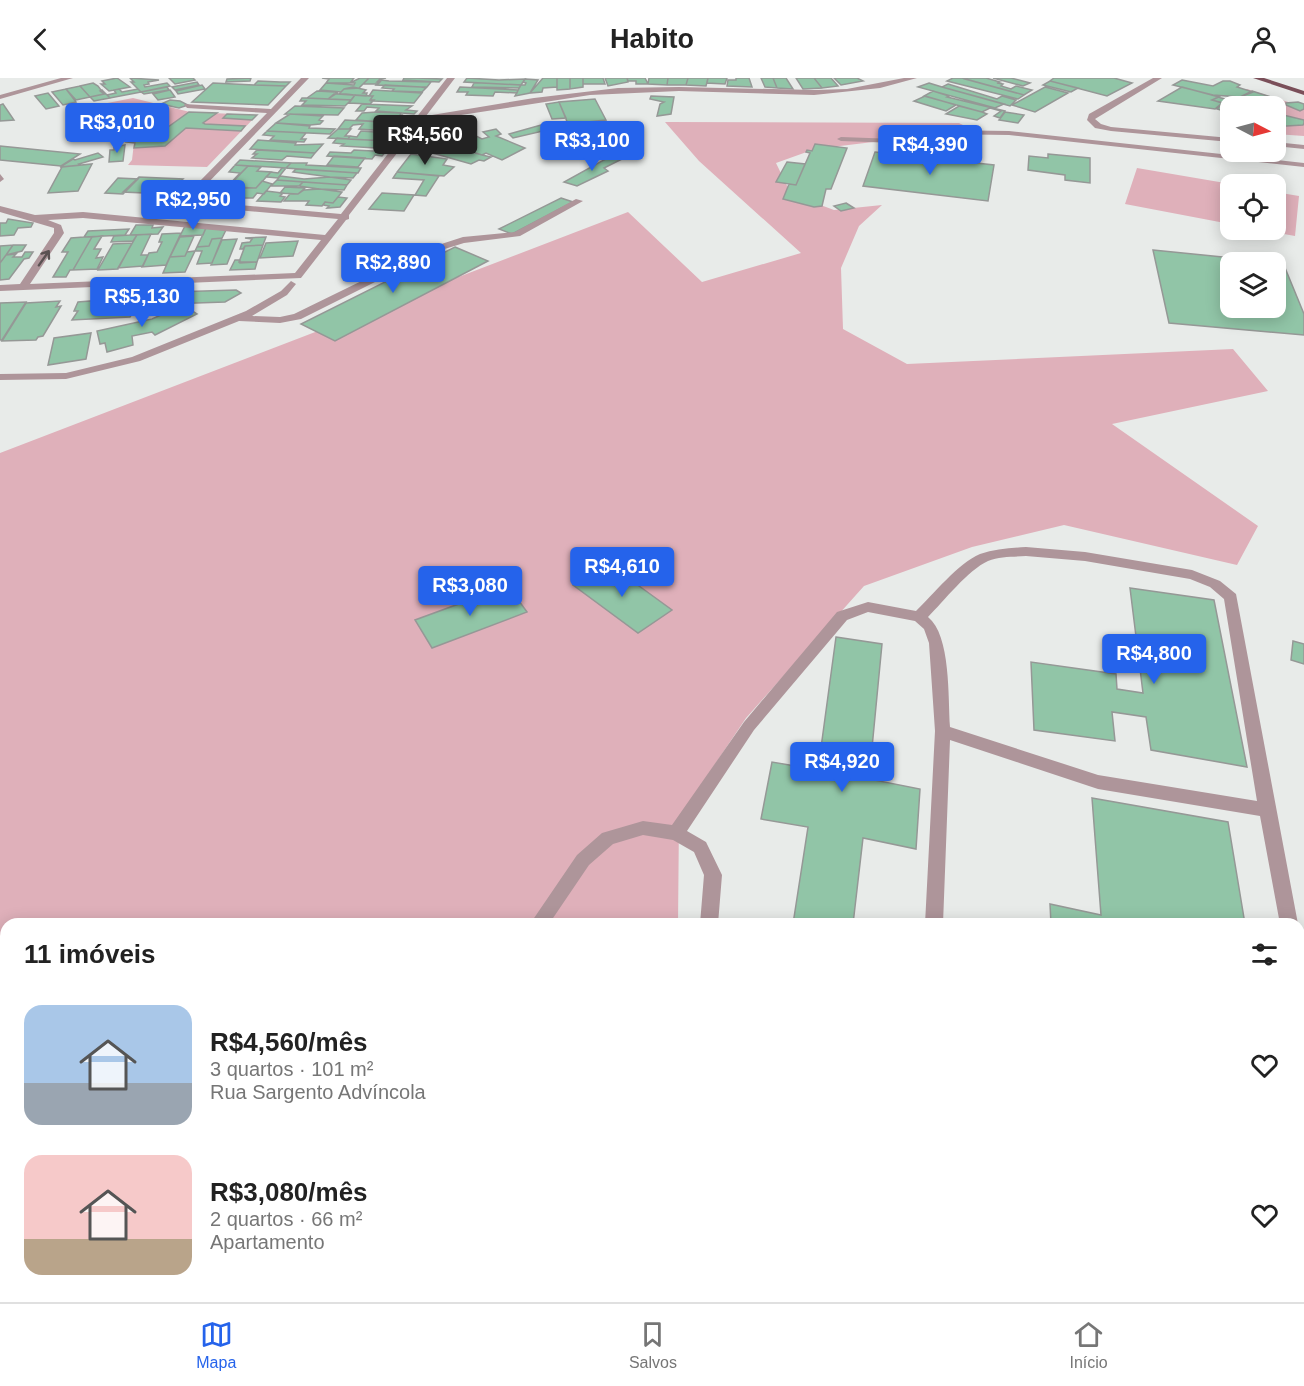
<!DOCTYPE html>
<html lang="pt">
<head>
<meta charset="utf-8">
<style>
	:root { --surface:#fff; --page:#f2f2f2; --text:#222; --muted:#767676; --line:#e0e0e0; --accent:#2563eb }
	body { margin:0; font-family:Helvetica,sans-serif; background:var(--page); color:var(--text); height:100vh; display:flex; flex-direction:column; font-size:22px; white-space:nowrap }
	* { box-sizing:border-box; margin:0 }
	p { font-size:20px; color:var(--muted) }
	.icon { flex:none; width:33px; height:33px; fill:none; stroke:currentColor; stroke-width:2; stroke-linecap:round; stroke-linejoin:round }
	.map { position:relative; flex:1; overflow:hidden }
	.sheet { position:absolute; left:0px; top:840px; width:1305px; height:384px; display:flex; flex-direction:column; background:var(--surface); border-radius:18px 18px 0 0; box-shadow:0 3px 15px #0003 }
	.sheet>* { flex:none }
	.needle { width:39px; rotate:96deg }
	.fabs { position:absolute; left:1220px; top:18px; display:grid; gap:12px }
	.fabs a { display:grid; place-items:center; width:66px; height:66px; border-radius:12px; background:var(--surface); box-shadow:0 3px 15px #0003; font-size:30px }
	.price { position:absolute; translate:-50% -51px; padding:0 14px; border-radius:6px; background:var(--accent); color:#fff; font-size:20px; line-height:39px; filter:drop-shadow(0 2px 3px #0008) }
	.price::after { content:''; position:absolute; left:50%; top:36px; width:18px; height:14px; margin-left:-9px; background:inherit; clip-path:polygon(0 0,100% 0,50% 100%) }
	.price.on { background:#222; color:#fff }
	ul { padding:0; list-style:none }
	li { display:flex; align-items:center; gap:18px; height:150px; padding:0 24px }
	li span { display:grid; place-items:center; flex:none; width:168px; height:120px; border-radius:18px; color:#555 }
	li>.icon { margin-inline-start:auto }
	span .icon { width:72px; height:72px; fill:#fffc; stroke-width:1 }
	li b { font-size:26px }
	h2 { display:flex; justify-content:space-between; align-items:center; height:72px; padding:0 24px; font-size:26px }
	header { display:flex; justify-content:space-between; align-items:center; height:78px; padding:0 24px; background:var(--surface); font-size:27px; font-weight:700 }
	.tab-bar { display:flex; justify-content:space-around; align-items:center; height:84px; border-top:2px solid var(--line); background:var(--surface); font-size:16px; color:var(--muted) }
	.tab-bar a { display:grid; justify-items:center; gap:3px }
	.tab-bar .on { color:var(--accent) }
	.map>svg:first-child { display:block }
</style>
</head>
<body>
<header><svg class="icon" aria-label="back" viewBox="0 0 24 24"><path d="M15 5l-7 7 7 7"/></svg>Habito<svg class="icon" aria-label="person" viewBox="0 0 24 24"><circle cx="12" cy="8" r="4"/><path d="M4 21q1-7 8-7t8 7"/></svg></header>
<div class="map">
<svg width="1304" height="1224" viewBox="0 0 1304 1224">
	<rect width="100%" height="100%" fill="#e8ebe9"/>
	<path fill="#dfb0ba" d="M 1247,11 L 1304,29 L 1304,58 L 1275,56 L 1275,28 L 1231,28 L 1235,25 L 1226,22 Z
		M 133,20 L 190,34 L 257,37 L 207,89 L 128,87 L 132,82 L 134,65 L 127,64 L 143,55 L 78,41 L 87,29 Z
		M 665,44 L 959,45 L 973,52 L 815,71 L 776,85 L 791,116 L 834,132 L 882,127 L 859,148 L 841,190 L 843,251 L 907,286 L 1233,271 L 1268,313 L 1112,346 L 1258,448 L 1237,487 L 1064,447 L 972,469 L 864,508 L 746,640 L 679,740 L 678,846 L 6,846 L 6,1218 L 602,1218 L 600,1224 L 0,1224 L 0,375 L 628,134 L 702,204 L 801,175 L 699,83 Z
		M 1137,90 L 1231,106 L 1230,146 L 1125,126 Z
		M 1275,114 L 1299,118 L 1295,158 L 1262,152 L 1275,152 Z"/>
	<path fill="#91c5a7" stroke="#959896" stroke-width="1.5" fill-rule="evenodd" d="M 117,0 L 130,9 L 109,13 L 101,6 L 105,6 L 102,3 Z
		M 130,0 L 159,2 L 148,4 L 149,6 L 144,7 L 145,9 L 167,5 L 170,8 L 141,14 L 131,4 L 134,4 Z
		M 169,0 L 193,0 L 195,2 L 175,6 Z
		M 251,0 L 250,3 L 226,4 L 227,1 Z
		M 322,0 L 354,0 L 350,5 L 355,5 L 326,5 L 329,1 Z
		M 360,0 L 369,0 L 359,10 L 344,11 L 341,14 L 320,12 L 326,5 L 354,7 L 355,5 L 350,5 Z
		M 369,0 L 386,0 L 380,1 L 377,4 L 380,4 L 378,6 L 363,6 Z
		M 404,0 L 417,0 L 442,1 L 439,4 L 403,2 Z
		M 467,0 L 499,2 L 525,1 L 521,7 L 464,4 Z
		M 543,0 L 557,0 L 557,9 L 543,10 L 542,14 L 530,15 Z
		M 557,0 L 570,0 L 570,11 L 557,12 Z
		M 570,0 L 583,0 L 583,9 L 570,11 Z
		M 583,0 L 603,0 L 605,6 L 583,6 Z
		M 605,0 L 627,0 L 628,4 L 608,8 Z
		M 627,0 L 645,0 L 648,6 L 636,6 L 636,3 L 628,3 Z
		M 649,0 L 668,0 L 667,7 L 648,6 Z
		M 668,0 L 688,0 L 686,7 L 667,7 Z
		M 688,0 L 708,0 L 706,8 L 686,7 Z
		M 708,0 L 727,0 L 725,6 L 707,5 Z
		M 736,0 L 749,0 L 752,9 L 727,8 L 728,2 L 736,2 Z
		M 761,0 L 773,0 L 777,10 L 765,9 Z
		M 773,0 L 786,0 L 793,11 L 777,10 Z
		M 796,0 L 814,0 L 822,10 L 803,11 Z
		M 814,0 L 831,0 L 838,8 L 822,10 Z
		M 834,0 L 857,0 L 863,3 L 841,7 Z
		M 953,0 L 962,0 L 1024,17 L 1018,21 L 947,3 Z
		M 967,0 L 986,0 L 1000,4 L 997,5 L 1003,6 L 1001,8 L 1011,11 L 1016,8 L 1032,12 L 1024,17 L 965,1 Z
		M 993,0 L 1011,0 L 1030,5 L 1023,8 Z
		M 1054,0 L 1114,0 L 1132,5 L 1107,18 L 1050,3 Z
		M 525,1 L 538,2 L 530,15 L 515,18 L 521,7 L 525,7 L 526,5 L 523,4 Z
		M 381,2 L 389,3 L 431,4 L 427,9 L 421,9 L 376,7 Z
		M 1182,2 L 1213,8 L 1223,3 L 1230,3 L 1240,7 L 1237,9 L 1253,14 L 1240,19 L 1213,17 L 1173,7 Z
		M 258,3 L 280,4 L 290,4 L 286,8 L 254,7 Z
		M 1050,3 L 1078,10 L 1071,14 L 1043,7 Z
		M 197,4 L 199,7 L 175,12 L 172,9 Z
		M 93,5 L 98,8 L 104,16 L 90,19 L 80,8 Z
		M 213,5 L 254,7 L 286,8 L 268,27 L 192,24 Z
		M 474,5 L 482,5 L 521,7 L 519,10 L 472,9 Z
		M 929,5 L 942,9 L 1004,26 L 995,30 L 918,9 Z
		M 948,6 L 997,21 L 1002,18 L 1016,22 L 1010,28 L 942,9 Z
		M 202,7 L 205,11 L 178,16 L 176,13 Z
		M 385,7 L 421,9 L 426,10 L 422,14 L 392,13 L 394,11 L 382,10 Z
		M 80,8 L 90,19 L 76,22 L 66,11 Z
		M 167,9 L 169,12 L 144,16 L 141,14 Z
		M 353,9 L 366,12 L 363,15 L 367,15 L 366,18 L 339,16 L 344,11 Z
		M 460,9 L 518,12 L 517,15 L 495,14 L 493,18 L 466,17 L 468,14 L 457,14 Z
		M 1045,9 L 1068,15 L 1035,34 L 1012,27 Z
		M 1182,9 L 1219,19 L 1212,22 L 1222,25 L 1215,31 L 1158,23 Z
		M 66,11 L 76,24 L 63,27 L 52,14 Z
		M 119,11 L 122,14 L 138,11 L 141,14 L 110,20 L 107,17 L 116,15 L 114,12 Z
		M 102,12 L 110,20 L 94,23 L 90,19 L 104,16 L 100,13 Z
		M 170,12 L 175,19 L 158,22 L 153,16 Z
		M 373,12 L 422,15 L 414,25 L 372,23 L 374,22 L 370,22 L 373,18 L 369,18 Z
		M 317,13 L 335,14 L 337,15 L 328,21 L 307,20 Z
		M 933,13 L 949,18 L 947,19 L 1005,33 L 1000,40 L 994,38 L 1001,33 L 990,30 L 982,34 L 924,18 Z
		M 1252,13 L 1274,20 L 1267,23 L 1257,20 L 1243,28 L 1230,28 L 1230,35 L 1217,31 L 1223,25 L 1212,22 L 1218,19 L 1232,23 Z
		M 48,15 L 59,28 L 46,31 L 35,18 Z
		M 334,16 L 346,16 L 355,17 L 351,22 L 328,21 Z
		M 355,17 L 373,18 L 370,22 L 374,22 L 370,26 L 349,25 Z
		M 651,18 L 674,19 L 671,36 L 657,38 L 660,26 L 664,24 L 650,21 Z
		M 925,18 L 956,27 L 946,33 L 914,23 Z
		M 302,20 L 307,20 L 351,22 L 345,28 L 302,27 L 306,23 L 300,23 Z
		M 595,21 L 606,42 L 568,46 L 559,24 Z
		M 170,22 L 180,23 L 188,27 L 179,30 L 161,26 Z
		M 559,24 L 566,40 L 552,41 L 546,26 Z
		M 1298,24 L 1304,26 L 1304,31 L 1300,33 L 1286,27 L 1286,25 Z
		M 3,26 L 14,42 L 0,43 L 0,27 Z
		M 362,26 L 412,28 L 406,32 L 417,33 L 414,36 L 402,35 L 376,33 L 379,30 L 367,29 L 364,33 L 356,33 Z
		M 295,28 L 344,30 L 338,37 L 285,36 Z
		M 959,28 L 982,34 L 987,36 L 977,42 L 946,36 Z
		M 189,34 L 217,35 L 203,45 L 205,46 L 245,48 L 241,53 L 186,50 L 165,68 L 134,70 L 135,65 L 127,64 L 144,55 L 161,54 Z
		M 377,34 L 401,35 L 400,37 L 402,37 L 396,45 L 356,42 L 362,35 Z
		M 1005,34 L 1024,37 L 1018,45 L 999,42 Z
		M 1275,35 L 1304,42 L 1304,45 L 1303,47 L 1286,48 L 1275,46 Z
		M 227,36 L 257,37 L 252,42 L 223,40 Z
		M 290,36 L 323,38 L 319,42 L 323,43 L 320,46 L 310,47 L 276,45 Z
		M 345,42 L 401,45 L 398,49 L 404,49 L 400,54 L 359,51 L 363,46 L 353,47 L 349,51 L 338,51 Z
		M 276,45 L 310,48 L 309,50 L 335,51 L 330,56 L 267,53 Z
		M 548,45 L 556,50 L 513,60 L 509,56 Z
		M 338,51 L 351,51 L 345,58 L 350,58 L 348,61 L 328,60 Z
		M 496,51 L 501,56 L 496,58 L 525,70 L 502,82 L 486,75 L 482,77 L 430,61 L 437,58 L 449,61 L 468,54 L 482,61 L 489,59 L 483,54 Z
		M 267,53 L 306,55 L 301,61 L 306,61 L 304,64 L 270,62 L 274,58 L 263,57 Z
		M 361,53 L 388,55 L 385,59 L 390,59 L 387,63 L 348,61 L 350,58 L 357,59 Z
		M 337,60 L 348,61 L 387,63 L 376,70 L 341,68 L 344,66 L 333,65 Z
		M 258,62 L 296,65 L 295,67 L 323,66 L 315,75 L 250,71 Z
		M 445,66 L 482,77 L 491,79 L 484,83 L 479,82 L 471,86 L 429,74 Z
		M 815,66 L 847,70 L 831,111 L 826,111 L 822,128 L 814,129 L 783,121 L 789,106 L 796,107 L 810,75 L 806,74 L 807,72 L 812,73 Z
		M 125,67 L 123,83 L 109,84 L 110,72 L 114,72 L 114,69 Z
		M 0,68 L 80,76 L 61,88 L 0,82 Z
		M 257,72 L 315,75 L 311,80 L 287,78 L 282,82 L 252,80 L 257,76 L 253,76 Z
		M 354,72 L 373,73 L 387,72 L 382,78 L 375,77 L 372,81 L 327,78 L 330,74 L 351,75 Z
		M 875,74 L 994,87 L 988,123 L 863,108 Z
		M 98,75 L 103,79 L 79,86 L 81,87 L 60,89 L 73,81 L 75,82 Z
		M 411,76 L 447,81 L 443,87 L 454,89 L 444,98 L 397,94 Z
		M 1048,76 L 1090,80 L 1090,105 L 1065,102 L 1065,97 L 1028,92 L 1029,78 L 1048,80 Z
		M 334,78 L 365,80 L 358,89 L 327,87 Z
		M 611,78 L 620,82 L 604,90 L 608,93 L 577,108 L 564,104 Z
		M 240,82 L 291,85 L 286,90 L 235,87 Z
		M 787,84 L 805,86 L 796,107 L 776,104 Z
		M 291,85 L 307,85 L 306,87 L 361,90 L 358,95 L 286,90 Z
		M 92,86 L 78,113 L 48,115 L 62,89 Z
		M 235,87 L 248,88 L 227,109 L 240,95 L 229,94 Z
		M 248,88 L 261,89 L 257,93 L 271,94 L 256,110 L 228,109 Z
		M 282,90 L 286,90 L 278,100 L 266,99 L 271,94 L 278,95 Z
		M 296,91 L 357,95 L 353,100 L 330,99 L 293,94 Z
		M 397,94 L 439,98 L 426,118 L 415,117 L 424,102 L 393,100 Z
		M 280,98 L 304,101 L 330,99 L 351,102 L 347,107 L 277,102 Z
		M 139,99 L 183,101 L 167,116 L 123,114 Z
		M 118,100 L 138,101 L 123,116 L 105,115 Z
		M 277,102 L 303,104 L 299,108 L 271,108 Z
		M 262,103 L 272,106 L 264,116 L 257,115 L 253,120 L 221,120 L 223,115 L 212,113 L 215,110 L 256,110 Z
		M 303,104 L 347,107 L 344,112 L 319,111 L 299,108 Z
		M 285,109 L 305,110 L 298,116 L 280,115 Z
		M 320,111 L 342,114 L 333,125 L 325,124 L 322,128 L 306,127 L 309,123 L 284,123 L 290,116 L 298,116 L 304,112 Z
		M 266,113 L 283,115 L 280,118 L 285,119 L 281,124 L 257,123 Z
		M 382,115 L 414,117 L 404,133 L 369,131 Z
		M 338,119 L 347,120 L 340,129 L 327,130 L 329,128 L 323,127 L 325,124 L 333,125 Z
		M 561,120 L 573,124 L 512,156 L 499,151 Z
		M 846,125 L 854,130 L 841,133 L 834,128 Z
		M 8,141 L 33,145 L 31,149 L 18,150 L 14,157 L 0,158 L 0,145 L 6,145 Z
		M 136,147 L 153,147 L 152,150 L 163,149 L 158,156 L 130,157 Z
		M 185,148 L 206,150 L 203,157 L 180,158 Z
		M 206,150 L 226,152 L 222,160 L 212,161 L 209,168 L 197,169 Z
		M 129,151 L 125,157 L 84,159 L 88,153 Z
		M 181,155 L 166,187 L 142,189 L 149,175 L 157,174 L 162,164 L 159,164 L 162,156 Z
		M 151,156 L 141,177 L 148,177 L 143,188 L 118,190 L 137,157 Z
		M 130,157 L 137,157 L 133,163 L 111,164 L 114,158 Z
		M 102,158 L 94,171 L 101,171 L 96,180 L 103,179 L 97,191 L 73,192 L 92,159 Z
		M 194,158 L 185,178 L 170,179 L 180,159 Z
		M 84,159 L 92,159 L 73,192 L 70,192 L 66,199 L 53,199 L 68,174 L 62,174 L 71,160 Z
		M 266,159 L 263,167 L 245,168 L 243,171 L 240,171 L 242,165 L 250,164 L 252,161 L 245,160 Z
		M 222,160 L 212,185 L 197,186 L 202,173 L 195,173 L 197,169 L 209,168 L 212,161 Z
		M 237,161 L 227,186 L 211,187 L 222,162 Z
		M 298,163 L 293,178 L 260,180 L 266,165 Z
		M 132,165 L 118,191 L 98,192 L 113,166 Z
		M 13,167 L 6,177 L 0,185 L 0,168 Z
		M 13,167 L 26,167 L 22,173 L 6,177 Z
		M 263,167 L 257,184 L 239,184 L 245,168 Z
		M 455,169 L 488,183 L 335,263 L 301,246 Z
		M 1153,172 L 1283,185 L 1304,236 L 1304,257 L 1169,245 ZM 1230,184 L 1275,184 L 1275,230 L 1230,230 Z
		M 195,173 L 185,194 L 163,195 L 170,179 L 185,178 L 187,174 Z
		M 25,174 L 33,174 L 29,180 L 24,181 L 9,201 L 0,202 L 0,185 L 6,177 L 16,176 L 13,179 L 22,179 Z
		M 235,182 L 240,182 L 240,185 L 257,184 L 255,191 L 230,192 Z
		M 236,212 L 241,215 L 225,224 L 138,227 L 130,239 L 72,242 L 78,233 L 74,233 L 78,224 L 140,219 L 141,215 Z
		M 60,223 L 56,229 L 61,228 L 43,258 L 38,259 L 36,262 L 2,263 L 26,225 Z
		M 26,224 L 2,262 L 0,262 L 0,225 Z
		M 183,227 L 197,236 L 155,257 L 152,254 L 132,258 L 133,267 L 107,274 L 105,265 L 100,266 L 97,253 L 152,241 Z
		M 91,255 L 86,281 L 48,287 L 54,260 Z
		M 606,484 L 672,532 L 638,555 L 573,507 Z
		M 508,508 L 527,534 L 432,570 L 415,542 Z
		M 1130,510 L 1214,522 L 1247,689 L 1151,672 L 1146,639 L 1112,634 L 1115,663 L 1034,652 L 1031,584 L 1116,596 L 1117,611 L 1143,615 Z
		M 836,559 L 882,566 L 869,701 L 920,711 L 916,771 L 863,760 L 853,846 L 793,846 L 808,749 L 761,741 L 772,684 L 818,692 Z
		M 1293,563 L 1304,566 L 1304,586 L 1291,582 Z
		M 1092,720 L 1228,744 L 1245,846 L 1051,846 L 1050,826 L 1101,837 Z
		M 1235,1218 L 1292,1218 L 1304,1221 L 1304,1224 L 1236,1224 Z"/>
	<g fill="none" stroke-linecap="round" stroke-linejoin="round">
		<path fill="#ae959a" fill-rule="evenodd" d="M 61,0 L 73,0 L 0,21 L 0,17 Z
			M 301,0 L 309,0 L 204,109 L 199,118 L 206,124 L 341,136 L 447,0 L 455,0 L 426,38 L 534,20 L 618,10 L 679,9 L 814,12 L 847,11 L 904,0 L 917,0 L 880,10 L 814,17 L 679,13 L 590,17 L 422,43 L 349,137 L 349,141 L 346,142 L 301,200 L 0,213 L 0,207 L 20,206 L 54,155 L 54,150 L 0,134 L 0,128 L 35,137 L 83,134 L 325,157 L 338,141 L 204,129 L 190,119 L 197,106 L 267,35 L 187,30 L 184,26 L 271,31 ZM 83,140 L 321,162 L 295,195 L 30,206 L 64,155 L 61,147 L 48,142 Z
			M 1153,0 L 1162,0 L 1095,41 L 1101,46 L 1111,49 L 1230,60 L 1230,64 L 1111,53 L 1095,50 L 1087,42 L 1089,36 Z
			M 935,52 L 1009,53 L 1304,85 L 1304,89 L 1009,57 L 935,56 L 896,65 L 841,63 L 837,61 L 841,59 L 896,61 Z
			M 1275,64 L 1304,67 L 1304,71 L 1275,68 Z
			M 0,96 L 4,101 L 0,104 Z
			M 576,121 L 583,123 L 520,158 L 464,165 L 435,174 L 301,241 L 280,245 L 239,243 L 140,283 L 66,301 L 0,302 L 0,296 L 66,295 L 132,279 L 246,233 L 281,213 L 291,203 L 296,206 L 287,217 L 252,238 L 280,239 L 294,236 L 429,170 L 463,159 L 515,154 Z
			M 1026,469 L 1085,474 L 1192,492 L 1220,503 L 1236,516 L 1298,846 L 1280,846 L 1260,738 L 1098,711 L 950,662 L 943,846 L 925,846 L 935,653 L 929,565 L 924,551 L 915,543 L 868,534 L 847,542 L 754,652 L 687,753 L 706,764 L 722,797 L 718,846 L 700,846 L 704,797 L 694,774 L 673,762 L 643,757 L 613,766 L 589,787 L 549,846 L 530,846 L 577,777 L 602,755 L 643,743 L 672,747 L 744,644 L 837,534 L 868,524 L 916,533 C 933,517 958,485 980,476 C 995,471 1011,470 1026,469 ZM 1026,478 L 1085,483 L 1190,501 L 1210,509 L 1224,521 L 1257,723 L 1098,697 L 950,649 C 948,620 951,557 928,539 C 944,523 968,492 988,483 C 1000,478 1014,479 1026,478 Z
			M 1299,893 L 1304,895 L 1304,938 L 1299,936 Z
			M 1299,1105 L 1304,1106 L 1304,1128 L 1299,1127 Z
			M 324,1218 L 348,1218 L 346,1224 L 322,1224 Z"/>
		<path fill="#7a4f59" fill-rule="evenodd" d="M 1253,0 L 1264,0 L 1304,13 L 1304,17 Z"/>
	</g>
	<defs><path id="oneway-shaft" d="M-6 0H5M1.5-3L5.5 0L1.5 3" fill="none" stroke-width="1.6" stroke-linecap="round" stroke-linejoin="round" transform="scale(1.5)"/></defs>
	<use stroke="#5a5152" href="#oneway-shaft" transform="translate(44 180) rotate(-55)"/>
</svg>
<div class="fabs">
<a><svg class="needle" viewBox="-14 -14 28 28"><path d="M0-13l5 13h-10z" fill="#e53935"/><path d="M0 13l5-13h-10z" fill="#767676"/></svg></a>
<a><svg class="icon" aria-label="locate" viewBox="0 0 24 24"><circle cx="12" cy="12" r="6"/><path d="M12 2v4M12 18v4M2 12h4M18 12h4"/></svg></a>
<a><svg class="icon" aria-label="layers" viewBox="0 0 24 24"><path d="M12 4l9 5-9 5-9-5zM3 14l9 5 9-5"/></svg></a>
</div>
<b class="price" style="left:117px;top:76px">R$3,010</b>
<b class="price on" style="left:425px;top:88px">R$4,560</b>
<b class="price" style="left:592px;top:94px">R$3,100</b>
<b class="price" style="left:930px;top:98px">R$4,390</b>
<b class="price" style="left:193px;top:153px">R$2,950</b>
<b class="price" style="left:393px;top:216px">R$2,890</b>
<b class="price" style="left:142px;top:250px">R$5,130</b>
<b class="price" style="left:622px;top:520px">R$4,610</b>
<b class="price" style="left:470px;top:539px">R$3,080</b>
<b class="price" style="left:1154px;top:607px">R$4,800</b>
<b class="price" style="left:842px;top:715px">R$4,920</b>
<section class="sheet">
<h2>11 imóveis<svg class="icon" aria-label="filters" viewBox="0 0 24 24"><path d="M4 7h16M4 17h16"/><circle cx="9" cy="7" r="2"/><circle cx="15" cy="17" r="2"/></svg></h2>
<ul>
<li><span style="background:linear-gradient(#a9c7e8 65%,#9aa5b1 0)"><svg class="icon" aria-label="home" viewBox="0 0 24 24"><path d="M3 11l9-7 9 7M6 9v11h12V9"/></svg></span><div><b>R$4,560/mês</b><p>3 quartos · 101 m²</p><p>Rua Sargento Advíncola</p></div><svg class="icon" aria-label="heart" viewBox="0 0 24 24"><path d="M12 20l-8-8c-3-5 5-10 8-4 3-6 11-1 8 4z"/></svg></li>
<li><span style="background:linear-gradient(#f6c9c9 70%,#b9a48a 0)"><svg class="icon" aria-label="home" viewBox="0 0 24 24"><path d="M3 11l9-7 9 7M6 9v11h12V9"/></svg></span><div><b>R$3,080/mês</b><p>2 quartos · 66 m²</p><p>Apartamento</p></div><svg class="icon" aria-label="heart" viewBox="0 0 24 24"><path d="M12 20l-8-8c-3-5 5-10 8-4 3-6 11-1 8 4z"/></svg></li>
</ul>
</section>
</div>
<nav class="tab-bar">
<a class="on"><svg class="icon" aria-label="map" viewBox="0 0 24 24"><path d="M3 6l6-2 6 2 6-2v14l-6 2-6-2-6 2zM9 4v14M15 6v14"/></svg>Mapa</a>
<a><svg class="icon" aria-label="saved" viewBox="0 0 24 24"><path d="M7 4h10v16l-5-4-5 4z"/></svg>Salvos</a>
<a><svg class="icon" aria-label="home" viewBox="0 0 24 24"><path d="M3 11l9-7 9 7M6 9v11h12V9"/></svg>Início</a>
</nav>
</body>
</html>
